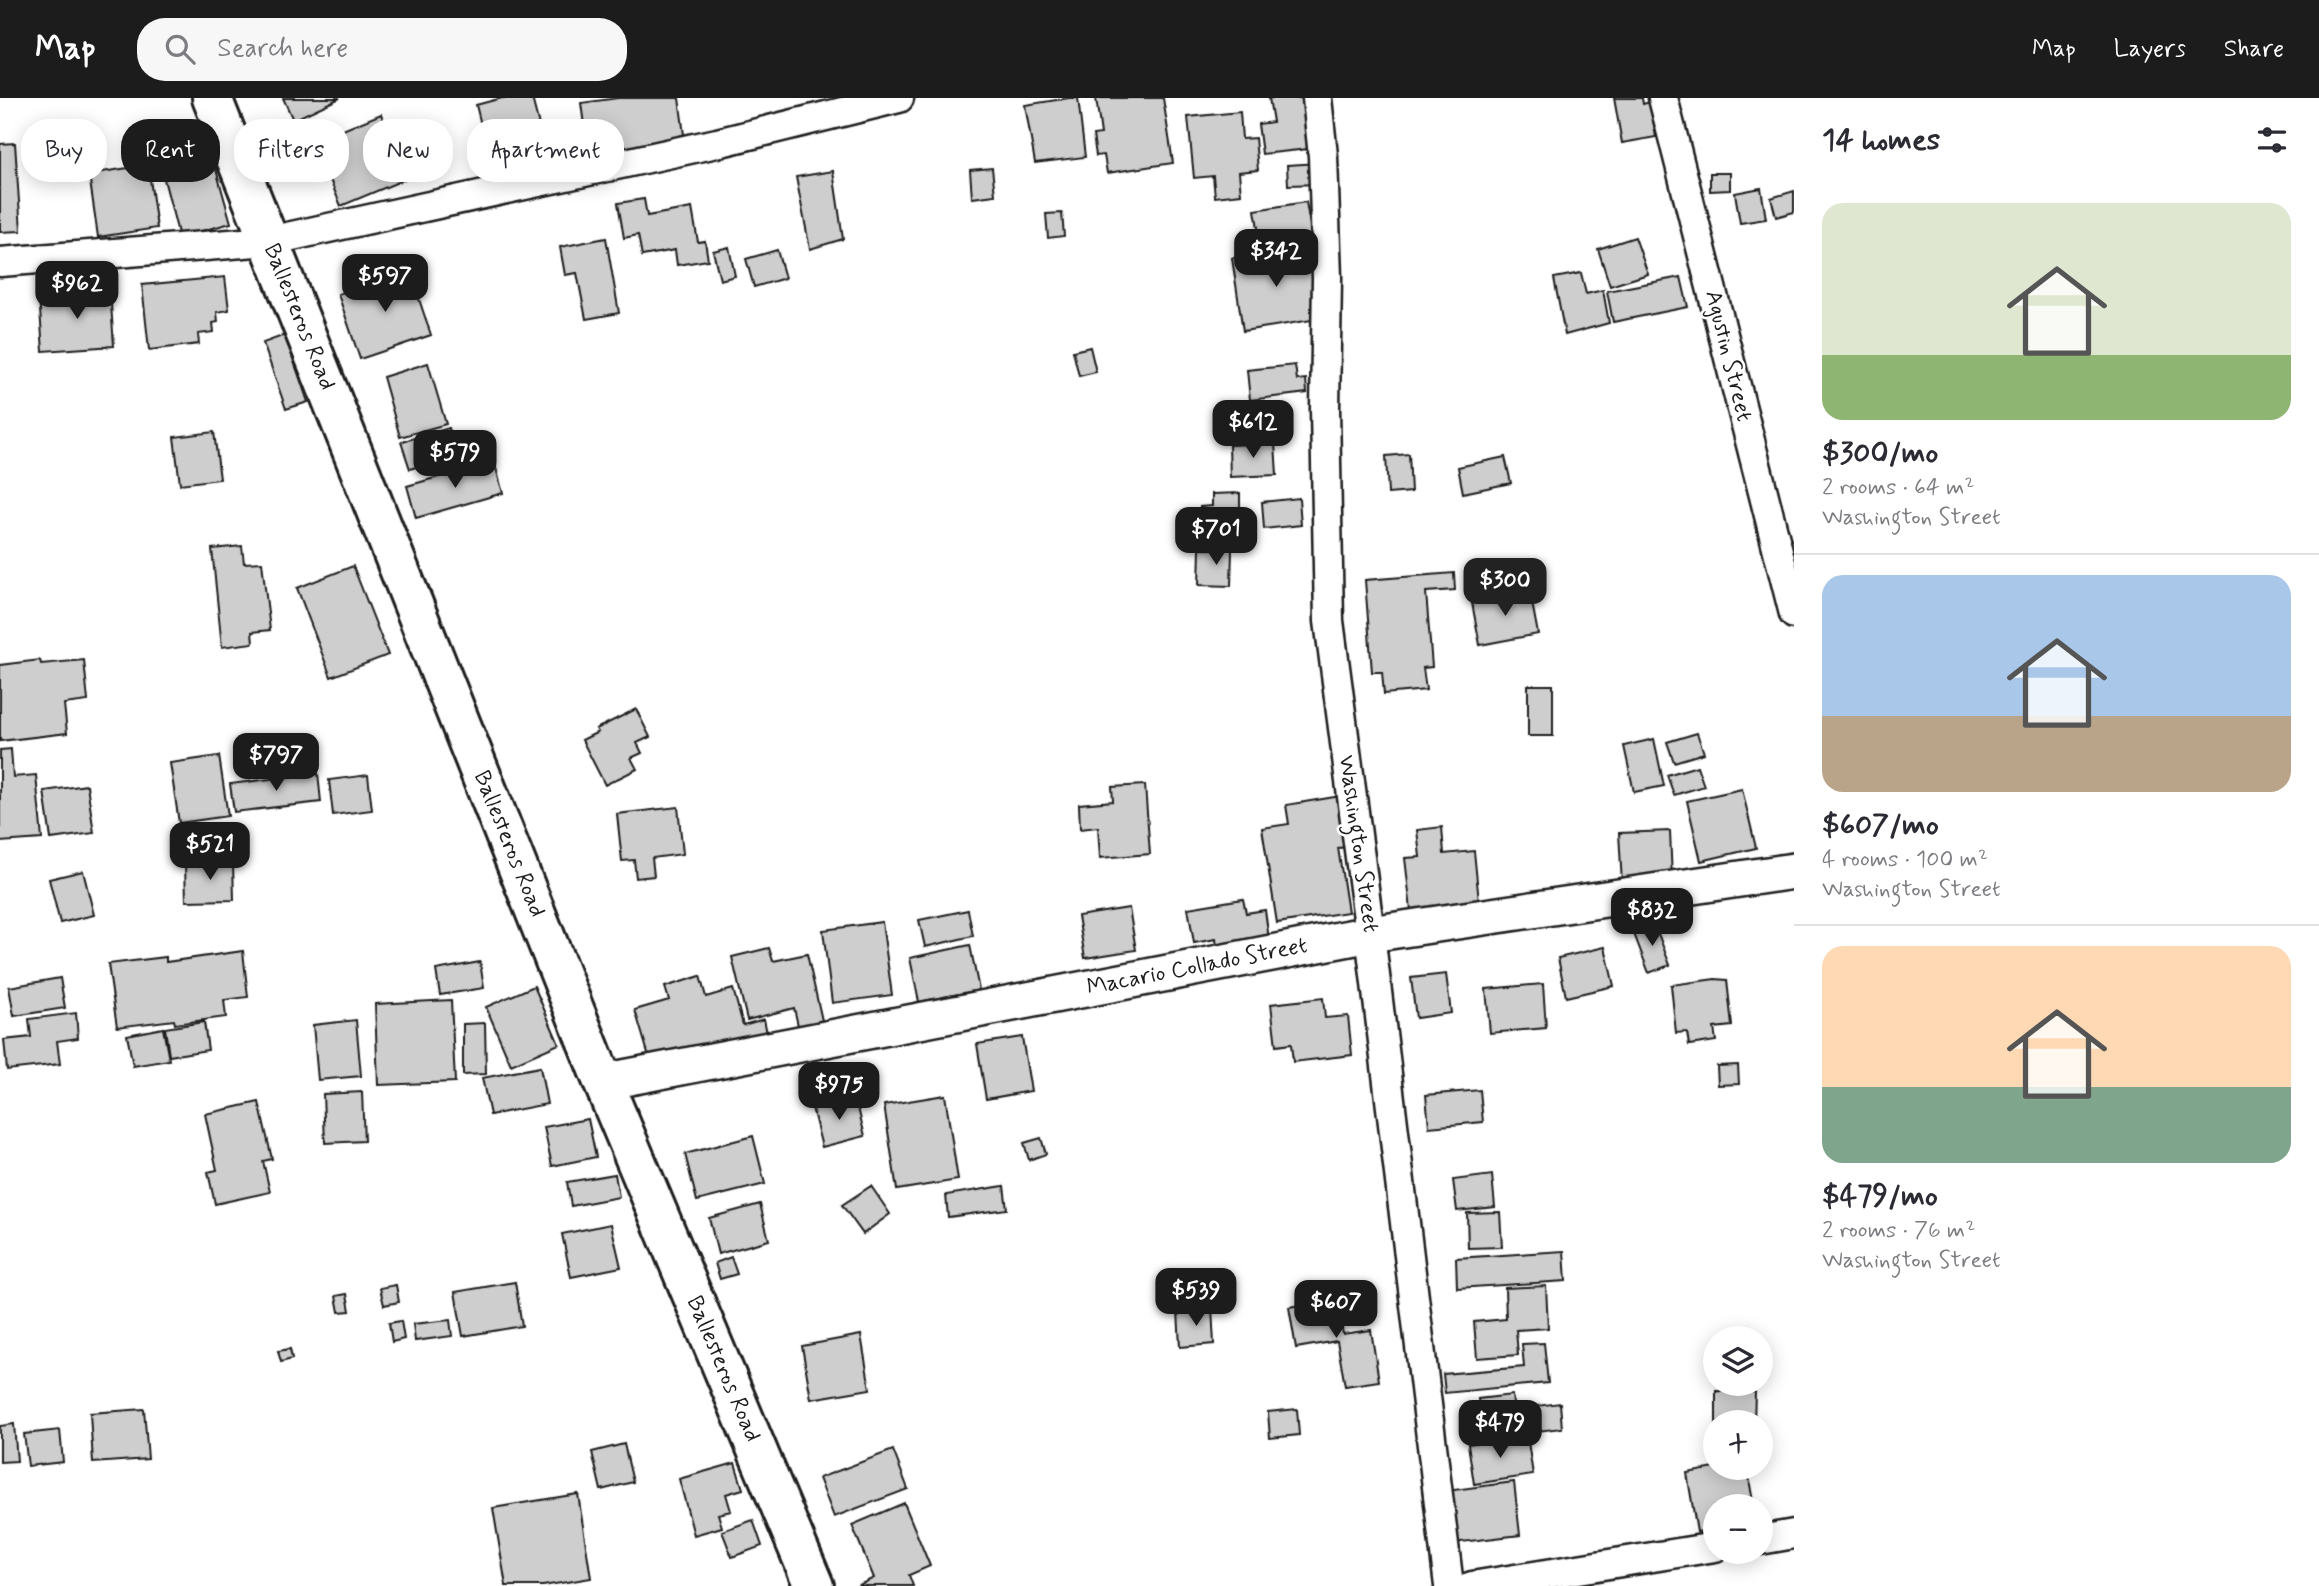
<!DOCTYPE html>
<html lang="en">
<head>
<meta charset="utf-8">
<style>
	:root { --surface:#fff; --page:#f7f7f7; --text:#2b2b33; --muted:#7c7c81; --line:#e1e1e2; --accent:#1c1c1c }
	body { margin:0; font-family:Mynerve,sans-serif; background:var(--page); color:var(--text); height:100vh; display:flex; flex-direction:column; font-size:26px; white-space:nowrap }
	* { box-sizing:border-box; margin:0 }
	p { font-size:23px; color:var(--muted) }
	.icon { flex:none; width:38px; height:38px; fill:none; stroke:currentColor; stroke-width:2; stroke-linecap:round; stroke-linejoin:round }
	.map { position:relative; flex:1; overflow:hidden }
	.details { display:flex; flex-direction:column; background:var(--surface); width:525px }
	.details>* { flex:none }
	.top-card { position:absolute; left:21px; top:21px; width:665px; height:63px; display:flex; gap:14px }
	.controls { position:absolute; left:1703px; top:1228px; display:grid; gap:14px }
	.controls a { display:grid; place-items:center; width:70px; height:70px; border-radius:50%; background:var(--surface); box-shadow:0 4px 18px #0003; font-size:35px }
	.price { position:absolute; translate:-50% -60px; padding:0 16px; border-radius:14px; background:var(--accent); color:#fff; font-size:23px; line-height:46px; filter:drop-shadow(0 2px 4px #0008) }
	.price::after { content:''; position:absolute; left:50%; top:42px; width:21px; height:16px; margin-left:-10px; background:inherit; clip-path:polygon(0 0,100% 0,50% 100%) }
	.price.active { background:#222; color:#fff }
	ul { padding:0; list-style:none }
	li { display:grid; align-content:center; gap:14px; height:371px; padding:0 28px }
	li+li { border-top:2px solid var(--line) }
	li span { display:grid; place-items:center; height:217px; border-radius:21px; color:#555 }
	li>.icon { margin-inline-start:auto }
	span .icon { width:126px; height:126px; fill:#fffc; stroke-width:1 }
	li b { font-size:30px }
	h2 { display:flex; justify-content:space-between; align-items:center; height:84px; padding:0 28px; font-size:30px }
	.tag { padding:0 24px; border-radius:28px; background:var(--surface); box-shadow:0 4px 18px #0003; font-size:24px; line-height:63px }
	.tag.active { background:var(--accent); color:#fff }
	header { display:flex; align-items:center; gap:42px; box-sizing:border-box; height:98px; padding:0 35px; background:var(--accent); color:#fff }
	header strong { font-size:33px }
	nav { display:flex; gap:38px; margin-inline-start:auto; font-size:24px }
	.search { width:490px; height:63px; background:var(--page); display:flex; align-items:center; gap:18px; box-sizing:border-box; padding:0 24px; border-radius:28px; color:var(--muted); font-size:26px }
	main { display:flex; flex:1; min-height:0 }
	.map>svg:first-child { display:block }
</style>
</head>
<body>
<header>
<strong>Map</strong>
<div class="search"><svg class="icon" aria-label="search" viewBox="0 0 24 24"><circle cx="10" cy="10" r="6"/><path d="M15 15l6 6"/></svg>Search here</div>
<nav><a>Map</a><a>Layers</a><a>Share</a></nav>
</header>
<main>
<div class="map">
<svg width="1794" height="1488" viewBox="0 0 1794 1488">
	<rect width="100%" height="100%" fill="#fff"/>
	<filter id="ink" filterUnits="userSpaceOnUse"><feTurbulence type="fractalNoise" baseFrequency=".0143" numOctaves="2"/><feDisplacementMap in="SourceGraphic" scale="14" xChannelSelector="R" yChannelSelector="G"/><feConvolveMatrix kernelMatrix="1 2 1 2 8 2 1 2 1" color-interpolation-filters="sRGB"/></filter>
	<g filter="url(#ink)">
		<path fill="#cecece" stroke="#1c1c1c" stroke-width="2" d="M 283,0 L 340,0 L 293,22 Z
			M 502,0 L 532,0 L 548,62 L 493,75 L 476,7 Z
			M 618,0 L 679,0 L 685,44 L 588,57 L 581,5 Z
			M 1069,0 L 1078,0 L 1085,59 L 1035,65 L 1025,7 Z
			M 1096,0 L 1163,0 L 1173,65 L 1107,75 L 1104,57 L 1096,58 L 1093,37 L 1101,36 Z
			M 1269,0 L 1309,0 L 1317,50 L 1262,56 L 1258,26 L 1273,24 Z
			M 1614,0 L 1642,0 L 1643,6 L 1650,4 L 1656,39 L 1622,45 Z
			M 1240,14 L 1242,41 L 1255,40 L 1258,72 L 1239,74 L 1241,96 L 1215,99 L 1213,78 L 1194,80 L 1188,19 Z
			M 381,16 L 392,43 L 407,37 L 420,68 L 406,74 L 408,80 L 341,108 L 314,44 Z
			M 15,45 L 21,133 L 0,134 L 0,46 Z
			M 1319,65 L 1320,86 L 1288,87 L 1287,67 Z
			M 148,67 L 157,130 L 98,139 L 89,76 Z
			M 215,68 L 231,125 L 179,139 L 164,81 Z
			M 992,70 L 995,97 L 972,100 L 970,72 Z
			M 833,73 L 843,141 L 810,151 L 796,79 Z
			M 1710,75 L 1730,75 L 1730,92 L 1710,93 Z
			M 1761,90 L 1766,121 L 1740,125 L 1735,95 Z
			M 1794,93 L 1794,114 L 1776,119 L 1771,100 Z
			M 644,101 L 647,118 L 692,110 L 698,144 L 705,143 L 708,162 L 677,167 L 675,152 L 642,158 L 638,137 L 624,140 L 618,105 Z
			M 1306,104 L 1312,139 L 1261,148 L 1255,112 Z
			M 1062,115 L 1064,138 L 1048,140 L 1046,116 Z
			M 1635,139 L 1648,176 L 1610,188 L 1598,151 Z
			M 606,140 L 619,215 L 586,221 L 577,175 L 565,177 L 560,149 Z
			M 729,149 L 735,178 L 720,182 L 713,153 Z
			M 777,152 L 785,180 L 754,189 L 746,161 Z
			M 1311,152 L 1318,221 L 1243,233 L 1232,160 Z
			M 409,171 L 431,237 L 360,261 L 338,196 Z
			M 1581,175 L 1586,196 L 1603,192 L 1609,225 L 1565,237 L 1554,180 Z
			M 225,179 L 229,212 L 217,214 L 218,224 L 213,225 L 214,234 L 198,236 L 199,246 L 149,252 L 142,187 Z
			M 1681,179 L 1688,209 L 1613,224 L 1607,193 Z
			M 110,192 L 114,248 L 43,253 L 39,198 Z
			M 285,237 L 308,304 L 286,311 L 263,245 Z
			M 1090,249 L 1096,274 L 1079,278 L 1073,253 Z
			M 428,265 L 446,326 L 400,339 L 383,279 Z
			M 1295,267 L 1297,282 L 1306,281 L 1307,295 L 1250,302 L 1247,272 Z
			M 449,330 L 457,356 L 410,371 L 401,344 Z
			M 214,334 L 220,381 L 180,386 L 174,339 Z
			M 1275,345 L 1277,377 L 1230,379 L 1229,347 Z
			M 1409,356 L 1411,394 L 1388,396 L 1386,358 Z
			M 1505,359 L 1511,385 L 1463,395 L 1458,369 Z
			M 494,363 L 503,395 L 416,420 L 407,388 Z
			M 1240,395 L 1240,414 L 1225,416 L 1226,427 L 1201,428 L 1200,409 L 1212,408 L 1212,396 Z
			M 1299,400 L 1301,427 L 1264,431 L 1262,404 Z
			M 242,448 L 244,465 L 262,464 L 270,532 L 252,534 L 253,545 L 222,549 L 212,451 Z
			M 1200,451 L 1232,451 L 1231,488 L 1199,487 Z
			M 353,468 L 388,557 L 331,579 L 297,490 Z
			M 1454,475 L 1455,492 L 1426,494 L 1432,569 L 1423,570 L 1426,592 L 1384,596 L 1382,574 L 1372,574 L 1365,482 Z
			M 1530,494 L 1538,536 L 1480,547 L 1472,505 Z
			M 40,562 L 41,566 L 84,562 L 88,603 L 64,606 L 67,635 L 0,643 L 0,567 Z
			M 1528,587 L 1553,587 L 1553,638 L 1528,638 Z
			M 636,611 L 650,639 L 637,645 L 642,655 L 631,660 L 637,671 L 605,687 L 582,642 L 598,634 L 596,631 Z
			M 1697,635 L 1704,655 L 1674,664 L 1667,644 Z
			M 1654,641 L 1664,688 L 1634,694 L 1624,648 Z
			M 11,651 L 13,679 L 36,677 L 42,741 L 0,744 L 0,652 Z
			M 219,658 L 228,718 L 179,725 L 170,665 Z
			M 1697,668 L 1704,688 L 1674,697 L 1667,677 Z
			M 318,675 L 321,704 L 234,714 L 230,686 Z
			M 368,677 L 372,712 L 333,717 L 329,682 Z
			M 87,687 L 94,735 L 51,741 L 44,693 Z
			M 1145,687 L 1150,756 L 1100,760 L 1098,729 L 1080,731 L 1079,706 L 1113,703 L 1112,689 Z
			M 1742,691 L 1756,750 L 1701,763 L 1687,703 Z
			M 1341,698 L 1348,749 L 1338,750 L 1348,814 L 1277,825 L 1262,730 L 1289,726 L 1286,707 Z
			M 678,709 L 683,756 L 652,760 L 654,778 L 636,780 L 634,762 L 622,763 L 617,716 Z
			M 1442,729 L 1444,756 L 1474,753 L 1480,814 L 1412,821 L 1405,760 L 1420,759 L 1417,732 Z
			M 1670,733 L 1672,782 L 1622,786 L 1619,735 Z
			M 233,764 L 234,802 L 186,803 L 185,766 Z
			M 83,773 L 94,817 L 60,825 L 49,781 Z
			M 1243,801 L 1246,815 L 1265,812 L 1270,849 L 1218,857 L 1216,841 L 1194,845 L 1188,810 Z
			M 1129,810 L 1136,852 L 1085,860 L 1078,818 Z
			M 968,812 L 973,838 L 925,849 L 919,822 Z
			M 882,824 L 892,897 L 832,905 L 823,832 Z
			M 1654,825 L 1670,867 L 1649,875 L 1633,833 Z
			M 970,847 L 979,892 L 919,904 L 910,860 Z
			M 1605,849 L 1614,888 L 1566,899 L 1558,860 Z
			M 769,850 L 773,863 L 807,856 L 823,927 L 799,932 L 794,910 L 747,922 L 732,859 Z
			M 243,853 L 248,899 L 224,902 L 226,919 L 175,926 L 174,922 L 117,929 L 108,866 L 166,859 L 166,864 Z
			M 480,864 L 484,890 L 440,897 L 436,872 Z
			M 1446,876 L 1451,915 L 1416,920 L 1411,880 Z
			M 700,878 L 706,899 L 733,891 L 743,927 L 764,921 L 767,935 L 651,965 L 635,912 L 669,902 L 665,889 Z
			M 60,880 L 65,910 L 14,918 L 9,889 Z
			M 1715,881 L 1727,882 L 1732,928 L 1714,930 L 1716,943 L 1689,947 L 1687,934 L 1676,935 L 1671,887 Z
			M 1543,886 L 1546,930 L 1490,935 L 1486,891 Z
			M 534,888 L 559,946 L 511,967 L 486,909 Z
			M 1323,900 L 1325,920 L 1348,918 L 1352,957 L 1293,964 L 1291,946 L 1276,948 L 1271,906 Z
			M 451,902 L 455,984 L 378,987 L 375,906 Z
			M 76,915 L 78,940 L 57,943 L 60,966 L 7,972 L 4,942 L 31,939 L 29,921 Z
			M 356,922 L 361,978 L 318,982 L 313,927 Z
			M 204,924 L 208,952 L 169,958 L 165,930 Z
			M 485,925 L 486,976 L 463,977 L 463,926 Z
			M 163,930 L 169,962 L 133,968 L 127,937 Z
			M 1022,939 L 1031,993 L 986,1001 L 977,946 Z
			M 1738,967 L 1739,986 L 1718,987 L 1717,968 Z
			M 540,969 L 547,1006 L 490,1017 L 482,980 Z
			M 1480,992 L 1483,1024 L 1429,1029 L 1426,997 Z
			M 362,994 L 364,1043 L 325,1045 L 323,996 Z
			M 945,997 L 958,1082 L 897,1092 L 884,1007 Z
			M 855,998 L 865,1038 L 822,1049 L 812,1010 Z
			M 259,1004 L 272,1061 L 263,1063 L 270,1094 L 215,1106 L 208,1074 L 217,1072 L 205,1016 Z
			M 588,1021 L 596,1059 L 552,1068 L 544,1029 Z
			M 753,1038 L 765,1086 L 697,1103 L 685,1056 Z
			M 1041,1040 L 1046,1056 L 1029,1062 L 1024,1045 Z
			M 615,1076 L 619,1099 L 571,1108 L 567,1084 Z
			M 1492,1077 L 1495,1109 L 1457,1113 L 1453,1082 Z
			M 871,1088 L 890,1116 L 863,1136 L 842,1107 Z
			M 1004,1088 L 1007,1111 L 948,1119 L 946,1097 Z
			M 760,1106 L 769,1142 L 718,1156 L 709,1120 Z
			M 1500,1114 L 1502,1149 L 1468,1150 L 1467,1115 Z
			M 611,1126 L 621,1169 L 571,1179 L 562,1136 Z
			M 1564,1153 L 1566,1183 L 1457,1190 L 1456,1160 Z
			M 731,1159 L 737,1176 L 720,1181 L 715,1165 Z
			M 515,1184 L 522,1228 L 463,1238 L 455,1194 Z
			M 396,1187 L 399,1204 L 384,1207 L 380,1190 Z
			M 1546,1188 L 1548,1230 L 1516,1232 L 1518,1257 L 1477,1260 L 1474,1224 L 1506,1221 L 1505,1190 Z
			M 347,1196 L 350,1213 L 339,1214 L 336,1198 Z
			M 1336,1201 L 1343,1236 L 1371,1232 L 1379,1283 L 1345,1288 L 1337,1243 L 1296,1250 L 1289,1209 Z
			M 1212,1210 L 1214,1246 L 1180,1249 L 1178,1213 Z
			M 450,1222 L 452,1238 L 415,1243 L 413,1226 Z
			M 401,1223 L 404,1241 L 392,1244 L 389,1225 Z
			M 861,1237 L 870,1291 L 811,1301 L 802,1248 Z
			M 1544,1245 L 1548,1285 L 1445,1295 L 1443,1276 L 1524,1269 L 1522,1246 Z
			M 290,1251 L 292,1261 L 281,1264 L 278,1253 Z
			M 1716,1293 L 1755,1294 L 1754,1325 L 1716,1325 Z
			M 1512,1297 L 1515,1323 L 1481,1327 L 1478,1301 Z
			M 1560,1305 L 1562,1330 L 1538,1333 L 1536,1308 Z
			M 144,1311 L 148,1361 L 93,1365 L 90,1315 Z
			M 1297,1311 L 1299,1337 L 1270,1340 L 1268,1314 Z
			M 14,1326 L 17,1363 L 0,1364 L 0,1328 Z
			M 60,1332 L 63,1364 L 28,1368 L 24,1336 Z
			M 1527,1337 L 1533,1377 L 1474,1386 L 1468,1346 Z
			M 624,1346 L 633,1384 L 601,1392 L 592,1354 Z
			M 893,1352 L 908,1391 L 834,1419 L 819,1380 Z
			M 735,1365 L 743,1391 L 726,1396 L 731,1413 L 718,1416 L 722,1429 L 694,1437 L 679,1381 Z
			M 1715,1370 L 1747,1370 L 1754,1409 L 1715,1409 L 1715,1431 L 1697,1434 L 1687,1375 Z
			M 1514,1384 L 1520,1437 L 1453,1445 L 1446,1393 Z
			M 578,1396 L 591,1480 L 543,1488 L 506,1488 L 493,1410 Z
			M 904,1405 L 930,1468 L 909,1477 L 913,1488 L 857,1488 L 874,1480 L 852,1427 Z
			M 753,1422 L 762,1448 L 732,1459 L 722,1433 Z"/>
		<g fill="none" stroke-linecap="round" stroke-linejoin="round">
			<g stroke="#1c1c1c" stroke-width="33">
				<path id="minor" d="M 1317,0 L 1323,58 L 1327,180 L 1325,311 L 1329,523 L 1370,836 L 1449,1488
					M 1663,0 L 1794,516
					M 0,164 L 269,143 L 717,45 L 899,0
					M 1760,1442 L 1794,1436
					M 1472,1488 L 1715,1449"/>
			</g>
			<g stroke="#1c1c1c" stroke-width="40">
				<path id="tertiary" d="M 603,984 L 1370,836 L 1794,773"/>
			</g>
			<g stroke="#1c1c1c" stroke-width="44">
				<path id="secondary" d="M 212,0 L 603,984 L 814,1488"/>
			</g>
			<use href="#minor" stroke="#fff" stroke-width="28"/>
			<use href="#tertiary" stroke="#fff" stroke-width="35"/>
			<use href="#secondary" stroke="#fff" stroke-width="38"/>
		</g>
	</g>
	<g text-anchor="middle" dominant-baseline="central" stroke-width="5" stroke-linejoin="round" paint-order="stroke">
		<g font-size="23" fill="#1c1c1c" stroke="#fff">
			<text transform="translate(299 219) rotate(68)">Ballesteros Road</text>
			<text transform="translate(1728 258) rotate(76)">Agustin Street</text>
			<text transform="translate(509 746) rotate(68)">Ballesteros Road</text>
			<text transform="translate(1358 746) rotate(82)">Washington Street</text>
			<text transform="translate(1197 869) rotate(-11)">Macario Collado Street</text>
			<text transform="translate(723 1271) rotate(67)">Ballesteros Road</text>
		</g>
	</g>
</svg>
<div class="controls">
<a><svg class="icon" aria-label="layers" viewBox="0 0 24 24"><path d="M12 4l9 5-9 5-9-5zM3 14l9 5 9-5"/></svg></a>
<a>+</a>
<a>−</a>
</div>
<b class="price" style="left:1276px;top:191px">$342</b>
<b class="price" style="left:385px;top:216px">$597</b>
<b class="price" style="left:77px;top:223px">$962</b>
<b class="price" style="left:1253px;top:362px">$612</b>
<b class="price" style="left:455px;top:392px">$579</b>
<b class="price" style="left:1216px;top:469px">$701</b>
<b class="price active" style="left:1505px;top:520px">$300</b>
<b class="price" style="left:276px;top:695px">$797</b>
<b class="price" style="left:210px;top:784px">$521</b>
<b class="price" style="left:1652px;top:850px">$832</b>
<b class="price" style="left:839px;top:1024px">$975</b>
<b class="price" style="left:1196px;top:1230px">$539</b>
<b class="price" style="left:1336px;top:1242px">$607</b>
<b class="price" style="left:1500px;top:1362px">$479</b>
<div class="top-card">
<a class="tag">Buy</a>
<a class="tag active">Rent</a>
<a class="tag">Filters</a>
<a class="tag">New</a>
<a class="tag">Apartment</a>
</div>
</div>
<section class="details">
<h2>14 homes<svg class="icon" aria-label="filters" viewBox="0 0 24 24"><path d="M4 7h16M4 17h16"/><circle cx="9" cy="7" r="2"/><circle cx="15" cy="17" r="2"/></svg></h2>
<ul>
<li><span style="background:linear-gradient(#dfe7d0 70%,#8fb573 0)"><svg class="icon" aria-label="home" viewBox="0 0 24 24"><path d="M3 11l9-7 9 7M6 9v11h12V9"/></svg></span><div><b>$300/mo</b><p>2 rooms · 64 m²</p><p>Washington Street</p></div></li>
<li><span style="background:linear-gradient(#a9c7e8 65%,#b9a48a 0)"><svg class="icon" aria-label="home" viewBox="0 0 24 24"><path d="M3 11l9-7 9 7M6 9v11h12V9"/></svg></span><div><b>$607/mo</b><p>4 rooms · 100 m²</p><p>Washington Street</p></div></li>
<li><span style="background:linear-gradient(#ffd9b3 65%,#7fa58c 0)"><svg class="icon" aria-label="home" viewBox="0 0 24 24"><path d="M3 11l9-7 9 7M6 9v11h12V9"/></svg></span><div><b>$479/mo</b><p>2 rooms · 76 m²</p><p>Washington Street</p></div></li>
</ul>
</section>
</main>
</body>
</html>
